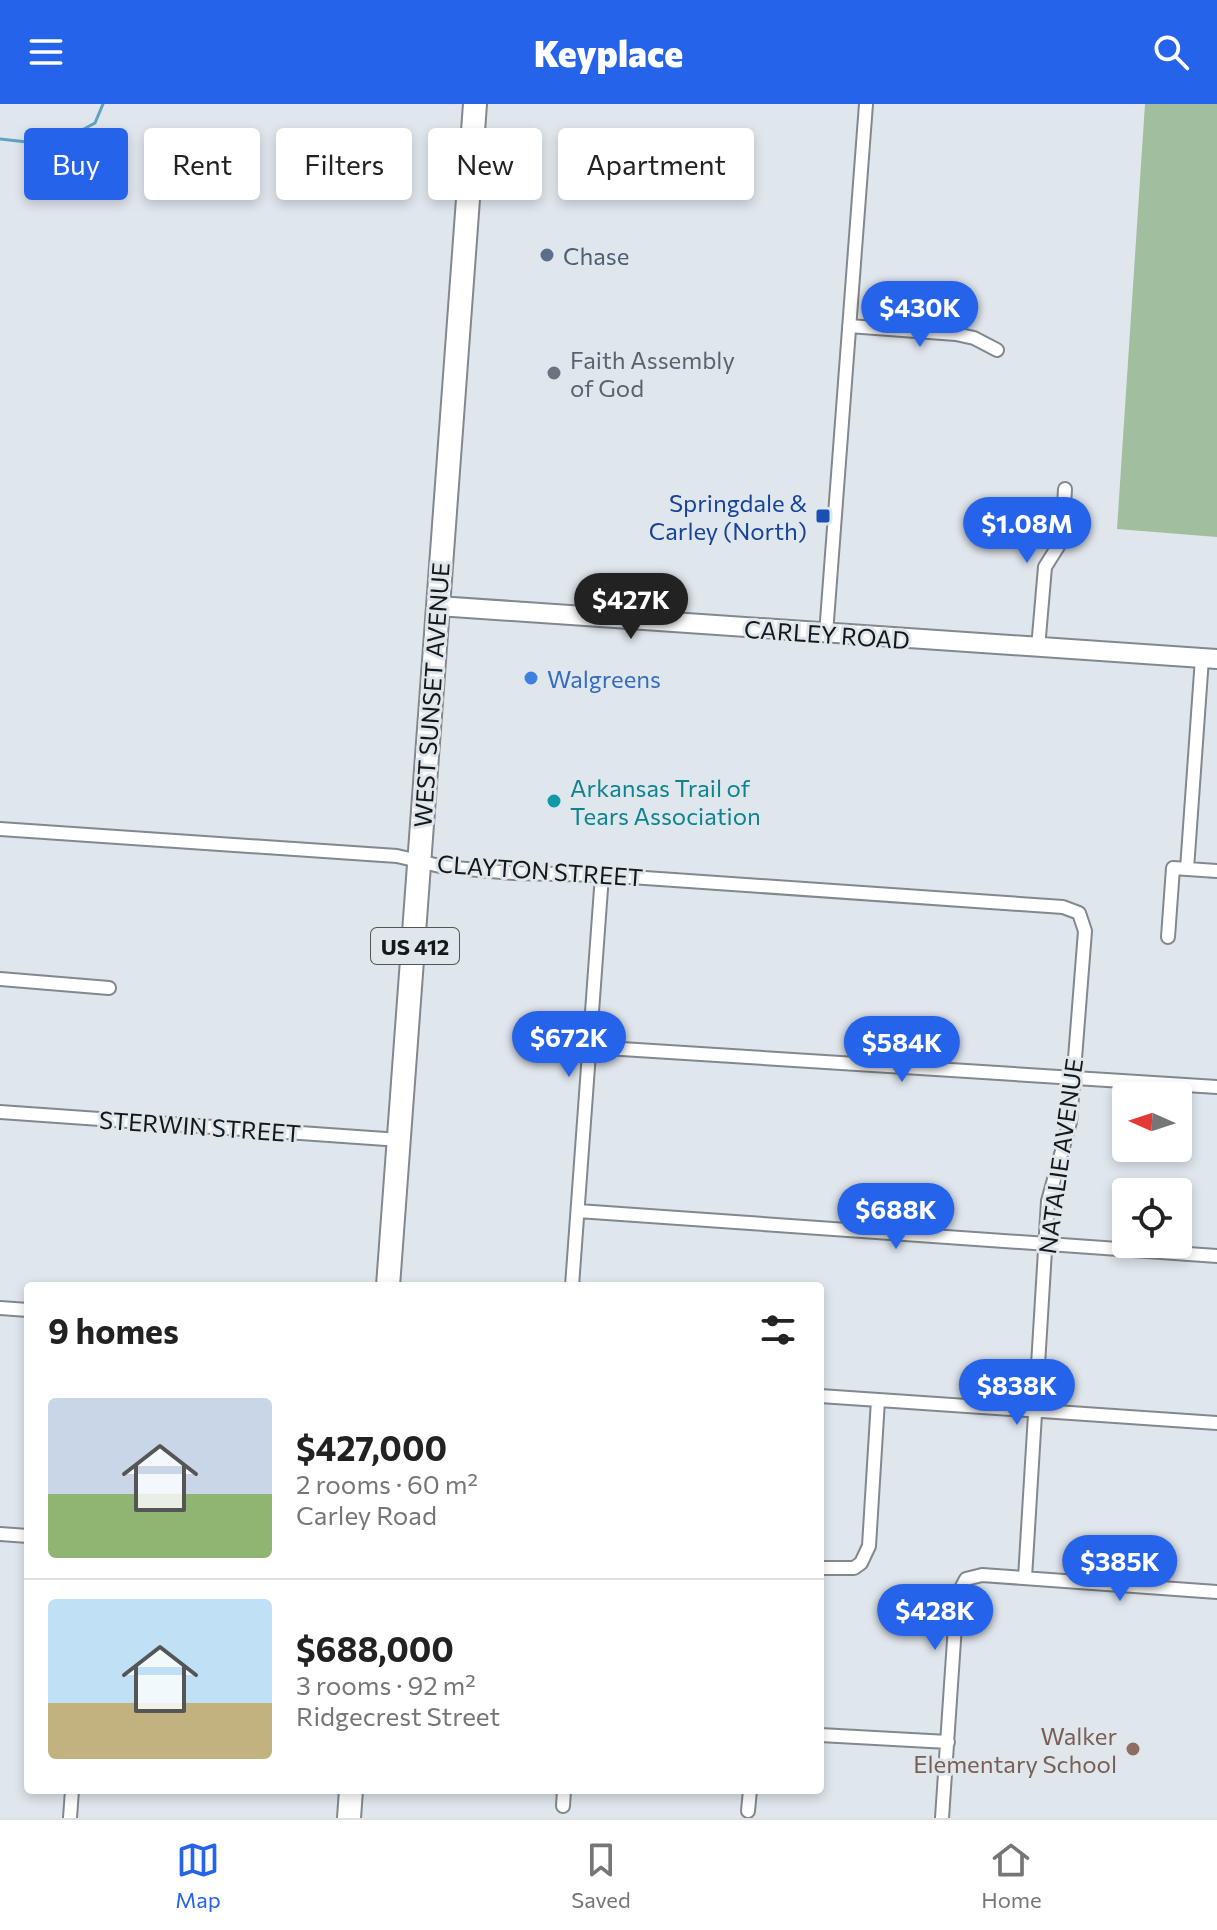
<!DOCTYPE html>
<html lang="en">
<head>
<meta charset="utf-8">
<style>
	:root { --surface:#fff; --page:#f6f6f6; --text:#222; --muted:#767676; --line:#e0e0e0; --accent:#2563eb }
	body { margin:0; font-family:Commissioner,sans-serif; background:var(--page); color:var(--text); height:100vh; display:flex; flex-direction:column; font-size:30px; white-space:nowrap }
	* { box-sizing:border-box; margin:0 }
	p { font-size:26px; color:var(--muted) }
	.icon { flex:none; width:44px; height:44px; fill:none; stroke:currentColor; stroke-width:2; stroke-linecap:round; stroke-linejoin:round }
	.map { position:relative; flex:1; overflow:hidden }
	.panel { position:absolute; left:24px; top:1178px; width:800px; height:512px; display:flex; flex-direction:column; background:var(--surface); border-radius:8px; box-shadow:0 4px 12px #0003 }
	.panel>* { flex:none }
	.guide { position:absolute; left:24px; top:24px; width:800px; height:72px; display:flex; gap:16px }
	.needle { width:52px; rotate:273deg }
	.fabs { position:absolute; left:1112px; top:978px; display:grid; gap:16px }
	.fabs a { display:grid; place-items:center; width:80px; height:80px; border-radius:8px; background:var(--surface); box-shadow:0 4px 12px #0003; font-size:40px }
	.price { position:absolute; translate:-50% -68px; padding:0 18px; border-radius:28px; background:var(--accent); color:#fff; font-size:26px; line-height:52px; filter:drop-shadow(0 2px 4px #0008) }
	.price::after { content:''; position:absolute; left:50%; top:48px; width:24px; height:18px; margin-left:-12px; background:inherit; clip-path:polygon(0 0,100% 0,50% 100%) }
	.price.current { background:#222; color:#fff }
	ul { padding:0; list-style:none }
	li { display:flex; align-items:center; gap:24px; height:200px; padding:0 24px }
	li+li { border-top:2px solid var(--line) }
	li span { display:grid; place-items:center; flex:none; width:224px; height:160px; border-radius:8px; color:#555 }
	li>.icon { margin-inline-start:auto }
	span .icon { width:96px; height:96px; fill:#fffc; stroke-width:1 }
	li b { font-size:34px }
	h2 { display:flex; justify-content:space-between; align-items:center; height:96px; padding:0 24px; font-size:34px }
	.chip { padding:0 28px; border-radius:8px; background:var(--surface); box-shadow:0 4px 12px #0003; font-size:28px; line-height:72px }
	.chip.current { background:var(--accent); color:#fff }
	header { display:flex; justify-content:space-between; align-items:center; height:104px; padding:0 24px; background:var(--accent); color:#fff; font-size:36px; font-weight:800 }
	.tab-bar { display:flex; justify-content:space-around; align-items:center; height:112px; border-top:2px solid var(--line); background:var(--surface); font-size:22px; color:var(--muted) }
	.tab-bar a { display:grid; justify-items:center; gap:4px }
	.tab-bar .current { color:var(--accent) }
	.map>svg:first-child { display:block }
</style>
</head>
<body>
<header><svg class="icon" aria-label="menu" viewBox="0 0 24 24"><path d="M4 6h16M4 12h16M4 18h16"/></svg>Keyplace<svg class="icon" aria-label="search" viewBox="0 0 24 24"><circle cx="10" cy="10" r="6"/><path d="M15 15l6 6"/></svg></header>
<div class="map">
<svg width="1217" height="1714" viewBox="0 0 1217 1714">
	<rect width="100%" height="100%" fill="#dfe6ec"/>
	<path fill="#a1be9e" d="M 1145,0 L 1217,0 L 1217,433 L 1117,425 Z"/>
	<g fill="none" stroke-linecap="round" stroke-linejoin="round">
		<path stroke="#5da4c3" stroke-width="3" d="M 0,35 L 54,41 L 95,19 L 103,0"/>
		<g stroke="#82888d" stroke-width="16">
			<path id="street" d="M 849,222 L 956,230 L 974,234 L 997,246
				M 826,530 L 866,0
				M 1038,544 L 1045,463 L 1062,436 L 1065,385
				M 0,725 L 397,752 L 444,763 L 514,769 L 602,771 L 1063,803 L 1079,809 L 1085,827 L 1070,1018 L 1048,1097 L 1025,1474
				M 1187,765 L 1202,554
				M 1168,833 L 1173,764 L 1217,767
				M 0,875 L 109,884
				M 590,943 L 1217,983
				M 0,1008 L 400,1036
				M 578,1107 L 1217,1152
				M 572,1182 L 602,771
				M 0,1204 L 28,1206
				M 820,1292 L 1217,1319
				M 0,1430 L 28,1432
				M 820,1464 L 854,1464 L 861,1459 L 869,1442 L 878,1296
				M 820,1631 L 948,1638
				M 563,1702 L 564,1686
				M 748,1707 L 750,1686
				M 70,1714 L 72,1686
				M 942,1714 L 957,1492 L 966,1475 L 982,1471 L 1217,1488"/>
		</g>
		<g stroke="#82888d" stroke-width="22">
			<path id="secondary" d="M 438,502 L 1217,555"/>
		</g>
		<g stroke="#82888d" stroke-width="26">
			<path id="highway" d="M 388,1182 L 475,0
				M 349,1714 L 351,1686"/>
		</g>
		<use href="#street" stroke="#fff" stroke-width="12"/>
		<use href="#secondary" stroke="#fff" stroke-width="18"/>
		<use href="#highway" stroke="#fff" stroke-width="22"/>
	</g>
	<circle fill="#5c6f8a" stroke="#dfe6ec" stroke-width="3" cx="547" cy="151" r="8"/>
	<circle fill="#6b7280" stroke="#dfe6ec" stroke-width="3" cx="554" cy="269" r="8"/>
	<rect fill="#1a4fb4" stroke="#dfe6ec" stroke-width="3" x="815" y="404" width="16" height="16" rx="4"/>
	<circle fill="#3f7fe0" stroke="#dfe6ec" stroke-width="3" cx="531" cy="574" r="8"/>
	<circle fill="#0f9aa8" stroke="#dfe6ec" stroke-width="3" cx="554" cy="697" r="8"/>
	<circle fill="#8d6e63" stroke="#dfe6ec" stroke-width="3" cx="1133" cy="1645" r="8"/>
	<g text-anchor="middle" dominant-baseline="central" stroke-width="6" stroke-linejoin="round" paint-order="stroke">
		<rect fill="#dfe6ec" stroke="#525659" stroke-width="2" x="371" y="824" width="88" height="36" rx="6"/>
		<g font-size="22" font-weight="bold" fill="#15181a">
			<text x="415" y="842">US 412</text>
		</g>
		<g font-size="24" fill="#4e5e75" stroke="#dfe6ec" text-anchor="start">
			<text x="563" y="151">Chase</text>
		</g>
		<g font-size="24" fill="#5b616d" stroke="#dfe6ec" text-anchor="start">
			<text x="570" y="255">Faith Assembly<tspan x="570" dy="28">of God</tspan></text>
		</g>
		<g font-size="24" fill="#164399" stroke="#dfe6ec" text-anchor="end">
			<text x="807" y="398">Springdale &amp;<tspan x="807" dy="28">Carley (North)</tspan></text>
		</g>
		<g font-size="24" fill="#15181a" stroke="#dfe6ec">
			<text transform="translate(827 530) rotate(4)">CARLEY ROAD</text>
			<text transform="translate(431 591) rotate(-86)">WEST SUNSET AVENUE</text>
			<text transform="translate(540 766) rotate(4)">CLAYTON STREET</text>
			<text transform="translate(200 1022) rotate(4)">STERWIN STREET</text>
			<text transform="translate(1060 1052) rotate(-82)">NATALIE AVENUE</text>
		</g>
		<g font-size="24" fill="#366cbe" stroke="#dfe6ec" text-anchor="start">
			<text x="547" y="574">Walgreens</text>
		</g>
		<g font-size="24" fill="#0d838f" stroke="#dfe6ec" text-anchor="start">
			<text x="570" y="683">Arkansas Trail of<tspan x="570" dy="28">Tears Association</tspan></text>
		</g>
		<g font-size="24" fill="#785e54" stroke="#dfe6ec" text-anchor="end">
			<text x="1117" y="1631">Walker<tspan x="1117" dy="28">Elementary School</tspan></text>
		</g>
	</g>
</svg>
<div class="fabs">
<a><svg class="needle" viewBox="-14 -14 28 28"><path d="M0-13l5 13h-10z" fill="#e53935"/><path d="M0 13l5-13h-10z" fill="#767676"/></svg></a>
<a><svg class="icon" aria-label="locate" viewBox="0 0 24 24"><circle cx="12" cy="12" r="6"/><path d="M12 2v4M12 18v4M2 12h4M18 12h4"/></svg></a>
</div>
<b class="price" style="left:920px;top:245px">$430K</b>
<b class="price" style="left:1027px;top:461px">$1.08M</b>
<b class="price current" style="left:631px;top:537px">$427K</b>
<b class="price" style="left:569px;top:975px">$672K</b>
<b class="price" style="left:902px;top:980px">$584K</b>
<b class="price" style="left:896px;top:1147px">$688K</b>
<b class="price" style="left:1017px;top:1323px">$838K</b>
<b class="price" style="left:1120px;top:1499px">$385K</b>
<b class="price" style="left:935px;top:1548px">$428K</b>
<div class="guide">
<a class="chip current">Buy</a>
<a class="chip">Rent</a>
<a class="chip">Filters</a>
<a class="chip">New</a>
<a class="chip">Apartment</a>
</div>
<section class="panel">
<h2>9 homes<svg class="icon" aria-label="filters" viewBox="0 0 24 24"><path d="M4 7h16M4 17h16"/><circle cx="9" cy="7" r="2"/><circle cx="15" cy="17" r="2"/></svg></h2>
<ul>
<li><span style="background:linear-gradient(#c9d6e8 60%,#8fb573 0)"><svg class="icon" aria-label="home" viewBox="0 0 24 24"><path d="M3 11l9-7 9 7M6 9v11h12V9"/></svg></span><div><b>$427,000</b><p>2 rooms · 60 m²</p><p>Carley Road</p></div></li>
<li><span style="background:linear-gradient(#bfe0f5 65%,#c2b280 0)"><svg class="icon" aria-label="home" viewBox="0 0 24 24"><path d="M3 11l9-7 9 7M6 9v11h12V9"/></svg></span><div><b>$688,000</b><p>3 rooms · 92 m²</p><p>Ridgecrest Street</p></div></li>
</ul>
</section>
</div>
<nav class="tab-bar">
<a class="current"><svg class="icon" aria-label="map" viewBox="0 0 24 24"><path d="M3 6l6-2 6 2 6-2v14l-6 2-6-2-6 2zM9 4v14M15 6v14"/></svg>Map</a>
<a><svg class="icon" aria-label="saved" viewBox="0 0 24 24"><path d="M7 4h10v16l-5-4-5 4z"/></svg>Saved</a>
<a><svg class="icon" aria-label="home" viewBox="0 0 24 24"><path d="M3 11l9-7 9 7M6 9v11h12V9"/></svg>Home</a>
</nav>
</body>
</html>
